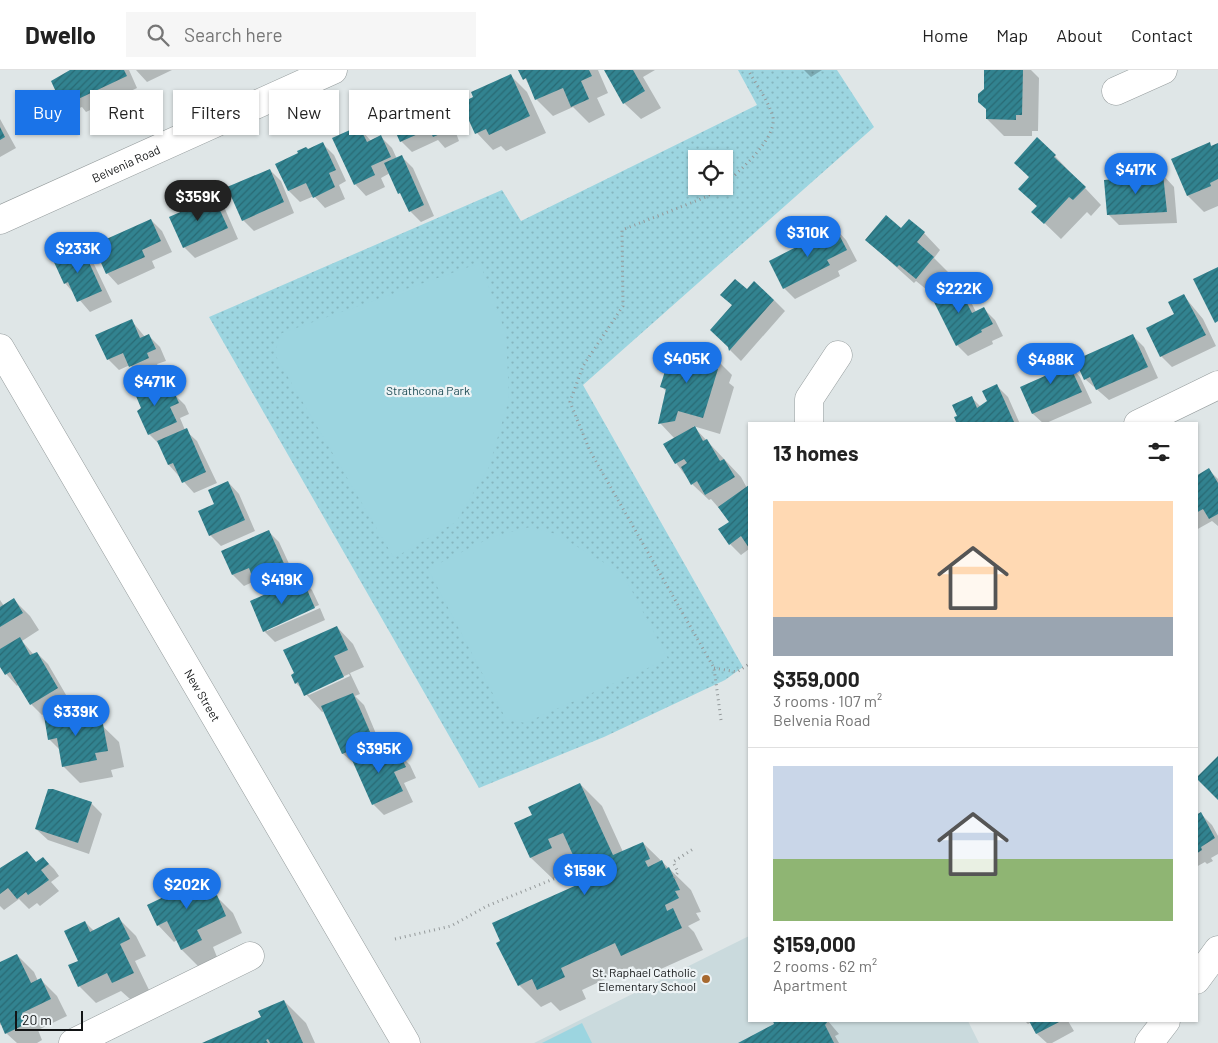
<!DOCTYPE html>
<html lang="en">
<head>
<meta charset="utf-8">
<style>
	:root { --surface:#fff; --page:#f6f6f6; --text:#222; --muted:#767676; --line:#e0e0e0; --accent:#1a73e8 }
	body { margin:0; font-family:Barlow,sans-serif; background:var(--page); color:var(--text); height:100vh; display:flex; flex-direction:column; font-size:19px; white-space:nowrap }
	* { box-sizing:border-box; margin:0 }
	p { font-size:16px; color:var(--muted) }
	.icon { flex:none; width:28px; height:28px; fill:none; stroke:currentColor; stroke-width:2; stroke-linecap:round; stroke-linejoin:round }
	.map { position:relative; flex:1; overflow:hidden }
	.sheet { position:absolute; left:748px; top:352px; width:450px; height:600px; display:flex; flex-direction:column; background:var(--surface); border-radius:0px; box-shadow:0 1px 4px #0004 }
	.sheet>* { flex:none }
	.guide { position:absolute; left:15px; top:20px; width:475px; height:45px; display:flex; gap:10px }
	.controls { position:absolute; left:688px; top:80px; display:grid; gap:10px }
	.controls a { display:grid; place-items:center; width:45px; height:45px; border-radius:0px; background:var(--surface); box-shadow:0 1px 4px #0004; font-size:25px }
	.scale { position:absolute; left:15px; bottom:12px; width:68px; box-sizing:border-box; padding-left:5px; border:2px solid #121415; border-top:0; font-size:14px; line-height:18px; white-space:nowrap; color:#121415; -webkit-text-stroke:4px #edf3f5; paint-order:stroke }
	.price { position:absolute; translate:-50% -42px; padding:0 11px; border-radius:18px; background:var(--accent); color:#fff; font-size:16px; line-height:32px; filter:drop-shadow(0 1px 2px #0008) }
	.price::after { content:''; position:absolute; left:50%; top:30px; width:15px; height:11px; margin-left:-8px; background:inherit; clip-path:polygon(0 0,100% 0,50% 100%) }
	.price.on { background:#222; color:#fff }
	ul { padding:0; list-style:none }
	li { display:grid; align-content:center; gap:10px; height:265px; padding:0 25px }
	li+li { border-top:1px solid var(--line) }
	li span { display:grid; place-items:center; height:155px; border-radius:0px; color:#555 }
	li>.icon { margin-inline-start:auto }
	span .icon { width:90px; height:90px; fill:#fffc; stroke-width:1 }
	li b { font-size:21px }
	h2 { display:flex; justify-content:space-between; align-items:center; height:60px; padding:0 25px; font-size:21px }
	.pill { padding:0 18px; border-radius:0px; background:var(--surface); box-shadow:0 1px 4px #0004; font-size:18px; line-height:45px }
	.pill.on { background:var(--accent); color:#fff }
	header { display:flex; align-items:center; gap:30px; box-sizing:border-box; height:70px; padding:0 25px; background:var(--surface); border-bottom:1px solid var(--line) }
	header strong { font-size:24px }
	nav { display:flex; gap:28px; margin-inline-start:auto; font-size:18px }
	.search { width:350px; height:45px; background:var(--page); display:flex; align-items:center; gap:12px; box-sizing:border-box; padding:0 18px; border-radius:0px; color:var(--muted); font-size:19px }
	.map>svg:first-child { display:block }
</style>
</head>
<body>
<header>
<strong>Dwello</strong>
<div class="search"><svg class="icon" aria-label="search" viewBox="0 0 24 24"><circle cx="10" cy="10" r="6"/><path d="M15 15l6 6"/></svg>Search here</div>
<nav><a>Home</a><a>Map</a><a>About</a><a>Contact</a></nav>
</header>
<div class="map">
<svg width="1218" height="973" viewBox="0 0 1218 973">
	<defs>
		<pattern id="grass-dots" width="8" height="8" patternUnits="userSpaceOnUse" patternTransform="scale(1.25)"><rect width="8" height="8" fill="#9cd5e0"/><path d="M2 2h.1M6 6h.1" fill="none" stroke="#85b6bf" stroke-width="1.8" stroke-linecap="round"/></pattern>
		<pattern id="building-hatch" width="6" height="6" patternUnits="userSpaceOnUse" patternTransform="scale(1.25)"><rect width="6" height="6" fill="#328390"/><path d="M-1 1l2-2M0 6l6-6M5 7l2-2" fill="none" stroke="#296a74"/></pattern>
	</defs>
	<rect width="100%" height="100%" fill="#dfe6e7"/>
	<path fill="#cadadd" d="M 749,866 L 749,951 L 968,951 L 979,973 L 534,973 Z"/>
	<path fill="url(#grass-dots)" fill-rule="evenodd" d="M 738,0 L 837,0 L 874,57 L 583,315 L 743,597 L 725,610 L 604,667 L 479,718 L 209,247 L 502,120 L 521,151 L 757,35 ZM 696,89 L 724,89 L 724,116 L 696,116 Z"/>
	<path fill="#9cd5e0" d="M 480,193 L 506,264 L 509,329 L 489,397 L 456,452 L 394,488 L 274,283 L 282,263 Z
		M 530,457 L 556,464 L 623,504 L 668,589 L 525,653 L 506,649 L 428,499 L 492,467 Z
		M 582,953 L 592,973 L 542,973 Z"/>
	<path fill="#0003" fill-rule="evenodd" d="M 76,0 L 129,0 L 137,18 L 86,42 L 82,37 L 72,41 L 61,30 Z
		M 136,0 L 172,0 L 147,12 Z
		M 521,0 L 598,0 L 608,23 L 597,28 L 605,45 L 589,53 L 573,37 L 553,46 L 536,29 Z
		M 606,0 L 655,0 L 643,7 L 661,38 L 641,49 L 624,33 Z
		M 804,0 L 822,0 L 811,7 Z
		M 985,0 L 1031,0 L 1039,8 L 1038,61 L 1032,61 L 1032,66 L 1004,66 L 987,49 Z
		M 511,6 L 527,22 L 546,63 L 506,81 L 501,76 L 493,80 L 477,63 L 463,34 Z
		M 435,24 L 447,35 L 458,62 L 456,63 L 459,71 L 445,78 L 438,70 L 412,82 L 401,71 Z
		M 0,49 L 16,78 L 0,87 Z
		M 359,57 L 371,71 L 381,67 L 392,78 L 397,89 L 402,87 L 413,98 L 434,146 L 421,152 L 410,141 L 390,103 L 381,108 L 385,117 L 366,126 L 355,114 Z
		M 323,74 L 334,85 L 346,111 L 339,115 L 345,129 L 325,138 L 314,126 L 300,132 L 289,121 L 277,94 Z
		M 1209,74 L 1213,77 L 1218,75 L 1218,136 L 1204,142 L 1188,126 Z
		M 1055,86 L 1101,135 L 1091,146 L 1087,142 L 1061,169 L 1033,142 L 1038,137 L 1020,119 Z
		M 270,100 L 281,111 L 294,143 L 254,161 L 243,150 Z
		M 1163,105 L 1174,117 L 1177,153 L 1119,155 L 1108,144 Z
		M 214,128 L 225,139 L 238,169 L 195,188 L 184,177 Z
		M 151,150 L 162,161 L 172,182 L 152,191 L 155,198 L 118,215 L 107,203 Z
		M 835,158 L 846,170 L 857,191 L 838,201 L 840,206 L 795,229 L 784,218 L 770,192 Z
		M 901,160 L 924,163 L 940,180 L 934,188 L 950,204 L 934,224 L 956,212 L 967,224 L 976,242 L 984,239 L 995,250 L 1003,266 L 992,271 L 993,274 L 968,286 L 957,275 L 932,224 L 916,211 L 914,213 L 866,170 Z
		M 81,179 L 92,190 L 112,232 L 90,242 L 65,213 Z
		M 747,221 L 774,230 L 785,241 L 741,291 L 730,280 L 733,236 L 722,225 Z
		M 1184,226 L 1203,249 L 1216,276 L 1172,297 L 1161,286 Z
		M 131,250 L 145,267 L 149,266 L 160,277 L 166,291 L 157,294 L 160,299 L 141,307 L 130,295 L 119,300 L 108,289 Z
		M 1132,265 L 1144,277 L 1158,308 L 1109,330 L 1085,309 Z
		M 1061,285 L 1080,307 L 1092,333 L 1044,354 L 1033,344 L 1022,317 L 1048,306 Z
		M 691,286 L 715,288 L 732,305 L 729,313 L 734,317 L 720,364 L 693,356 L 741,407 L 747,418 L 749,417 L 749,479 L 741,485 L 730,474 L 731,452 L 711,429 L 709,430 L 692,414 L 676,393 L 675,369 L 660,353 L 667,322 L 662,317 Z
		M 156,310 L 170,326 L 174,324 L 185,335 L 189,344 L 180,348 L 185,360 L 197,371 L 217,413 L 194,423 L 169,395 L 160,375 L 149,364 L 143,339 Z
		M 997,316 L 1008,327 L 1020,354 L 958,354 L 972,328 L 981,337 L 988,332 Z
		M 1209,400 L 1218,409 L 1218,456 L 1212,451 L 1196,460 L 1196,407 Z
		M 228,412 L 239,424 L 255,461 L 221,476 L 210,465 L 216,434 Z
		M 268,461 L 279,472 L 297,511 L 301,509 L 312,520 L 319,535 L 267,558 L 267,561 L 320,538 L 325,550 L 275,572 L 264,561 L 268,524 L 255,511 L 244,516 L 233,505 L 223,481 Z
		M 0,530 L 4,536 L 14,530 L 30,546 L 39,560 L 22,571 L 34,585 L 37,583 L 48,594 L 69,630 L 42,645 L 31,634 L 19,614 L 17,616 L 0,597 Z
		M 337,557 L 353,574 L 364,597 L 350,603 L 360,624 L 355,626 L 364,635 L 382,678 L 392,687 L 399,684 L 410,695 L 416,708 L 404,713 L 413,732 L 384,745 L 373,734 L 355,694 L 343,684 L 325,641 L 322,642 L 296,613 ZM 349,604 L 350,606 L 309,625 L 307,623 Z
		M 86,640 L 119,672 L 124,697 L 111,700 L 113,707 L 80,713 L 63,696 L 60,680 L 49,669 Z
		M 580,714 L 602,736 L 623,782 L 643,773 L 691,820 L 701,842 L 696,843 L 700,850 L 688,856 L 694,862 L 703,880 L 643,907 L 633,896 L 582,920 L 586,929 L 560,941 L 551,932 L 541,937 L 519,915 L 590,811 L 587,803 L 576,788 L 569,791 L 573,800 L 553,809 L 531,788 L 515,754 L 533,745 Z
		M 91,733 L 102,744 L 89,784 L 48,770 L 36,759 Z
		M 1201,744 L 1212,755 L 1218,766 L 1218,784 L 1211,788 L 1213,791 L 1207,794 L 1205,792 L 1196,797 L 1196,747 Z
		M 27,783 L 37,793 L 43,788 L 54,799 L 59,806 L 51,812 L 59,821 L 40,836 L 37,833 L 29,839 L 19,829 L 4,840 L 0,836 L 0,799 Z
		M 192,802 L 209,818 L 213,828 L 216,826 L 233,843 L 242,863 L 213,877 L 217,887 L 198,896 L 182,880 L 177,870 L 174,872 L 158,855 Z
		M 119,849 L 136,866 L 146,886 L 135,891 L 149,920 L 130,929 L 121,921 L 96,933 L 79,916 L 85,852 L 94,861 Z
		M 17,885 L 34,902 L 38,911 L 41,910 L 57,926 L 67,946 L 38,960 L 42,970 L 37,973 L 17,973 L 6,963 L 2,954 L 0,955 L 0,893 Z
		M 284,931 L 306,953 L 315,973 L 205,973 L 262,948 Z
		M 828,951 L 839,964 L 835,966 L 839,973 L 740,973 Z
		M 1025,951 L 1068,951 L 1074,961 L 1052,973 L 1047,973 L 1037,964 L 1031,952 L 1028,954 Z"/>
	<path fill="url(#building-hatch)" d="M 70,0 L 124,0 L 127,6 L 74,31 L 72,26 L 60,31 L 51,11 Z
		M 518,0 L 589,0 L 592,6 L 581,11 L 589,29 L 571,37 L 563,18 L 535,30 L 526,8 L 523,10 Z
		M 604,0 L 633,0 L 645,21 L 623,34 Z
		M 984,0 L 1023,0 L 1022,45 L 1016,45 L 1016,50 L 986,49 L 986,39 L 978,32 L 978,24 L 984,19 Z
		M 511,4 L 530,46 L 489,65 L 486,59 L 475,64 L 461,33 L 473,27 L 471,22 Z
		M 436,22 L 448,50 L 446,52 L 449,60 L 433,67 L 429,59 L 400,72 L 387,43 Z
		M 359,56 L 367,72 L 381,65 L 391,87 L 371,96 L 375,105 L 354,115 L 332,68 Z
		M 0,57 L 5,67 L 0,70 Z
		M 1037,67 L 1056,85 L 1054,87 L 1086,117 L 1073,130 L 1069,127 L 1044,154 L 1031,142 L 1037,136 L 1018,119 L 1029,107 L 1014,93 Z
		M 323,72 L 336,100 L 329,103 L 335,117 L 313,128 L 306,113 L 288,121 L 275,94 L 298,83 L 297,81 L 306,77 L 308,79 Z
		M 1210,72 L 1211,76 L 1218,73 L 1218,109 L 1210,113 L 1211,116 L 1187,126 L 1171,89 Z
		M 402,85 L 424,135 L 409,142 L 400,123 L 398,124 L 384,93 Z
		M 270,99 L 284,132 L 242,151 L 227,117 Z
		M 1163,104 L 1167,142 L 1107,145 L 1104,110 Z
		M 214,127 L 228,158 L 183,178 L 169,147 Z
		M 886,145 L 901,158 L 909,149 L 925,162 L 917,172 L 934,187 L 916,209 L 899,195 L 897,197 L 865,170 Z
		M 151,149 L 161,171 L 142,180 L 145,187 L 106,204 L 93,175 Z
		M 835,157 L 847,180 L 827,190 L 830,195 L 783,219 L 769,191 Z
		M 82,177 L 102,221 L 77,232 L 68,212 L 64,214 L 53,190 Z
		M 1218,197 L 1218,251 L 1215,253 L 1193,209 Z
		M 735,209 L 747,219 L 754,211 L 774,230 L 729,281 L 728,277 L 710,260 L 732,235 L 720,225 Z
		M 956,211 L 972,243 L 984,237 L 993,254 L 981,260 L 982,262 L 956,276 L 930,224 Z
		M 1184,224 L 1206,265 L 1160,287 L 1146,258 L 1174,244 L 1168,232 Z
		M 132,249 L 140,268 L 149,264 L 156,279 L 147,283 L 149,288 L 129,297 L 123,283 L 107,290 L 95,265 Z
		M 1133,264 L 1148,297 L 1096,320 L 1090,307 L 1084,310 L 1075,290 Z
		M 672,279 L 690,284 L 691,279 L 716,287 L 712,298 L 718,299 L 703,348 L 678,341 L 675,351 L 658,354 L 666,319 L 660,317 Z
		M 1061,283 L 1067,295 L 1069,294 L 1082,322 L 1032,344 L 1020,317 L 1047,305 L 1041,292 Z
		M 157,308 L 165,327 L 174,322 L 179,333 L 170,337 L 177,352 L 148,365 L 137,341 L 141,338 L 133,319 Z
		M 997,314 L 1014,352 L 1009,354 L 957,354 L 954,347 L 957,346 L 952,335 L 972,326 L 977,338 L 987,331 L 982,321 Z
		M 695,356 L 703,371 L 707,369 L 720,391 L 724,389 L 735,407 L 705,425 L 697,411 L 691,415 L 681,397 L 687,393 L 684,389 L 675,394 L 663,374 Z
		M 187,358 L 206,402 L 182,413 L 173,393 L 168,395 L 157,371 Z
		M 1209,398 L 1218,413 L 1218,444 L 1209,449 L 1203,439 L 1196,443 L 1196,406 Z
		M 228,411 L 245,450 L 209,466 L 198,441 L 214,434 L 208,420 Z
		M 749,415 L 749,478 L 741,466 L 729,475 L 718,459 L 729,452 L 718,437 Z
		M 269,460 L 286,498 L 254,512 L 249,498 L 232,505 L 221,481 Z
		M 302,508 L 315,538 L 263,562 L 250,531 Z
		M 14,528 L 23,543 L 0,557 L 0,537 Z
		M 337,556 L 348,580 L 334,586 L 344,607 L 304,626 L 298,612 L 295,614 L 291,605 L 294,603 L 283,580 Z
		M 20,567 L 30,585 L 37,582 L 58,618 L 30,635 L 10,602 L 5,605 L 0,597 L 0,579 Z
		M 353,623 L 374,671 L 342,684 L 321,636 Z
		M 87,639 L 90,656 L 103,654 L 108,681 L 95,683 L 97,690 L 62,697 L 57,668 L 48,670 L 44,646 Z
		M 383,676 L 388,688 L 399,683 L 406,697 L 394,702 L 403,721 L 372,735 L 352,690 Z
		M 1218,686 L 1218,730 L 1196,708 Z
		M 580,713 L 613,785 L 643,772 L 650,789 L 645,791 L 648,797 L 662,790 L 666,799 L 669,797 L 680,820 L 675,821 L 679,828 L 665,835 L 667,841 L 673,838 L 682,858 L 621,886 L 615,873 L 561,898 L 565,907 L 537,920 L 532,909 L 518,916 L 496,873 L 500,871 L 492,853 L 588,810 L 585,804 L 587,801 L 585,802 L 581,793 L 577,794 L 563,763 L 548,769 L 552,778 L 530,788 L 514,753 L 532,745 L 528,737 Z
		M 48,719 L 53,719 L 92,732 L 78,773 L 35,759 Z
		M 1201,742 L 1215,768 L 1201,777 L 1202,780 L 1196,784 L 1196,745 Z
		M 27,781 L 36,792 L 43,787 L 49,794 L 41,800 L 49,810 L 28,825 L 26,822 L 17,829 L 8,818 L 0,824 L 0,798 Z
		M 193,800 L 206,830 L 217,825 L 226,846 L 197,860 L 202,870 L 181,880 L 167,851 L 157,856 L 147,835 L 176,821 L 171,810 Z
		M 119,847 L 130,869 L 120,874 L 134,903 L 112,913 L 107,903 L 78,917 L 68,895 L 78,891 L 64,861 L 85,851 L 90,862 Z
		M 17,884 L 31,913 L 41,908 L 51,929 L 22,943 L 26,954 L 5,964 L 0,952 L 0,892 Z
		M 284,930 L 303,973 L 270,973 L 268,969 L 266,970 L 268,973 L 202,973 L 261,947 L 258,941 Z
		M 773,951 L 828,951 L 825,955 L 834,973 L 738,973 L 774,954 Z
		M 1029,951 L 1061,951 L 1036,964 Z"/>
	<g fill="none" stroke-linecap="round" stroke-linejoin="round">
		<g stroke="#959c9d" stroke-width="29">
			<g id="minor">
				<path d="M 1116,21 L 1163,0"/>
				<path id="s1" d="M 0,150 L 333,0"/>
				<path d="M 809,354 L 809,329 L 838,285"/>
				<path d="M 1138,354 L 1218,315"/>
				<path d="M 1196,910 L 1218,880"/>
				<path d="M 73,973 L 250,886"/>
				<path d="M 1149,973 L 1166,951"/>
			</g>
		</g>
		<g stroke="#959c9d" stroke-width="29">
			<g id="major">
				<path id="s2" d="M 0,278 L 406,973"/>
			</g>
		</g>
		<path stroke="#959a9b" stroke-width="3" stroke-dasharray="1 4" stroke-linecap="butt" d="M 724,115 C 738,102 781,66 772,44 C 767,29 756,14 748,0
			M 714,598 L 737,602 L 749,594
			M 721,650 L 714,598 L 590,381 L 570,332 L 583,296 L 623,236 L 622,160 L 706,127 L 721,116
			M 674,808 L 678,802 L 673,792 L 693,779
			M 395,869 L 451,856 L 487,836 L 578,799"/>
		<use href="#minor" stroke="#fff" stroke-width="28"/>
		<use href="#major" stroke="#fff" stroke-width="28"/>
	</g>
	<circle fill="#a7692f" stroke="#edf3f5" stroke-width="2" cx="706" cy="909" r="5"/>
	<g text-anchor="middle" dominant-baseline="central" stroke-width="4.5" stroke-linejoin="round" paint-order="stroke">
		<g font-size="12" fill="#121415" stroke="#edf3f5">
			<text stroke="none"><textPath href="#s1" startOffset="138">Belvenia Road</textPath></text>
			<text stroke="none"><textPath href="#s2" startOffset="402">New Street</textPath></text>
		</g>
		<g font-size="12" fill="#204e57" stroke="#edf3f5">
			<text x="428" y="320">Strathcona Park</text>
		</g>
		<g font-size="12" fill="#121415" stroke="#edf3f5" text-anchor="end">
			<text x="696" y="902">St. Raphael Catholic<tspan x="696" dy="14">Elementary School</tspan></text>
		</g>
	</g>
</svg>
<div class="controls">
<a><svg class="icon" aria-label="locate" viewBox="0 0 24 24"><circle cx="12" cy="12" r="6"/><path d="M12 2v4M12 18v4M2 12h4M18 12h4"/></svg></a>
</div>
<div class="scale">20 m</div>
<b class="price" style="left:1136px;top:125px">$417K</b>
<b class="price on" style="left:198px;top:152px">$359K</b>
<b class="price" style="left:808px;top:188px">$310K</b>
<b class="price" style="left:78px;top:204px">$233K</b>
<b class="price" style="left:959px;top:244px">$222K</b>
<b class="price" style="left:687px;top:314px">$405K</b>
<b class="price" style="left:1051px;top:315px">$488K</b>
<b class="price" style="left:155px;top:337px">$471K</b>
<b class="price" style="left:282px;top:535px">$419K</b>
<b class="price" style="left:76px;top:667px">$339K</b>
<b class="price" style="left:379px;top:704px">$395K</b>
<b class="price" style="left:585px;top:826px">$159K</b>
<b class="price" style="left:187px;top:840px">$202K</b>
<div class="guide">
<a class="pill on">Buy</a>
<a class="pill">Rent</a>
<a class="pill">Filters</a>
<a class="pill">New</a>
<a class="pill">Apartment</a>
</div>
<section class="sheet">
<h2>13 homes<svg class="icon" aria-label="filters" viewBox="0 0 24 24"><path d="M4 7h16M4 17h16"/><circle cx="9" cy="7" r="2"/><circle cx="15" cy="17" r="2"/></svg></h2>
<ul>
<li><span style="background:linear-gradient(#ffd9b3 75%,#9aa5b1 0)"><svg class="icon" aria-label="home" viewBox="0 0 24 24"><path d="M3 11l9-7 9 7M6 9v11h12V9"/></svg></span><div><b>$359,000</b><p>3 rooms · 107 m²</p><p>Belvenia Road</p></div></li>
<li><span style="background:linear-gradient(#c9d6e8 60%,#8fb573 0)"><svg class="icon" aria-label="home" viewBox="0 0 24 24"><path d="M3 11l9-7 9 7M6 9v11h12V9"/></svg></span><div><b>$159,000</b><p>2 rooms · 62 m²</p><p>Apartment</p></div></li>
</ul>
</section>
</div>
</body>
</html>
